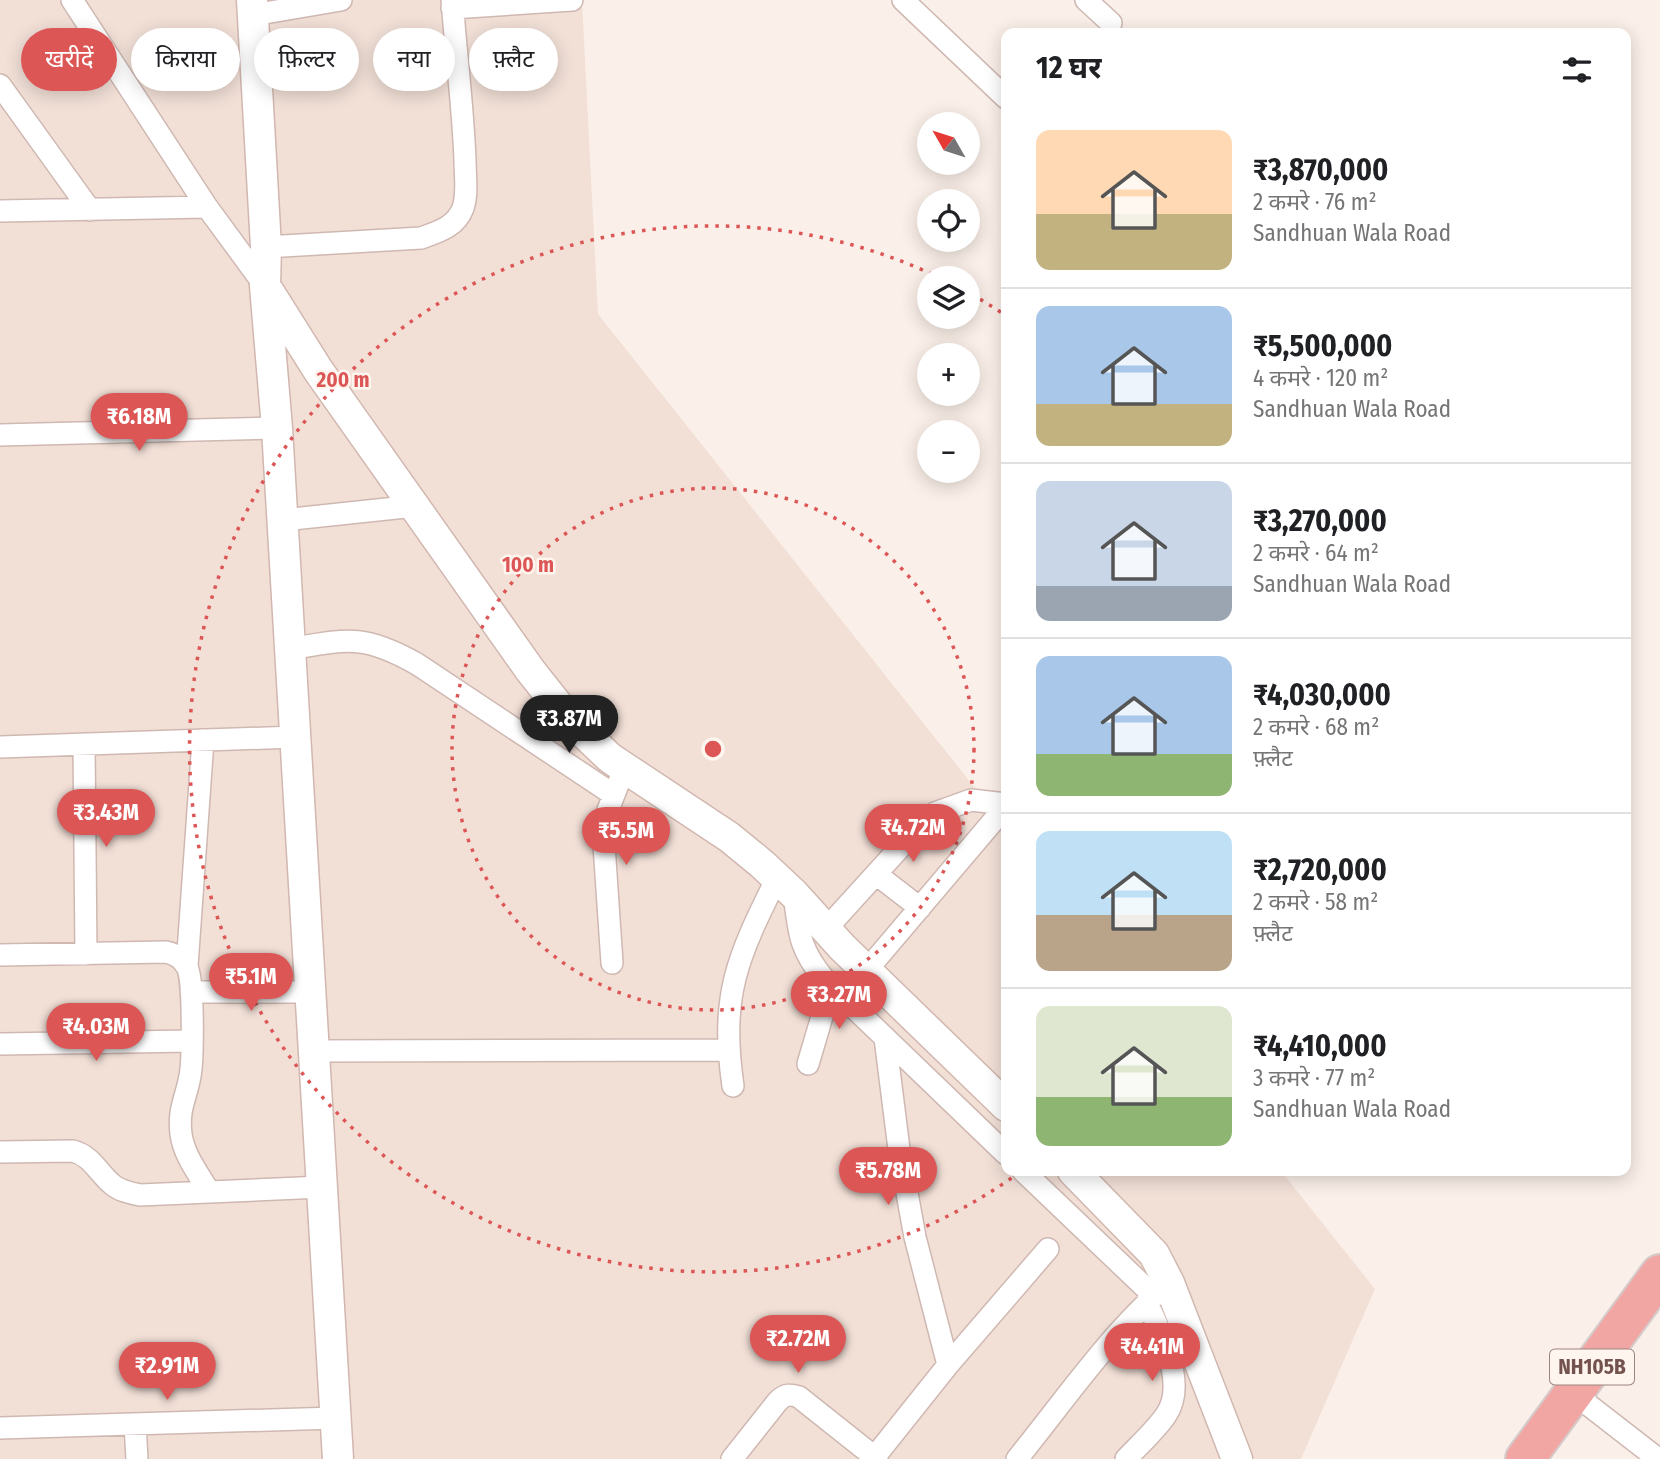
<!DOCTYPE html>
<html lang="hi">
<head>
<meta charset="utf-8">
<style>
	:root { --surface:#fff; --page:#f2f2f2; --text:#202124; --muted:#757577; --line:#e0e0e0; --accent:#dd5656 }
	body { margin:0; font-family:"Fira Sans Condensed","Noto Sans Devanagari",sans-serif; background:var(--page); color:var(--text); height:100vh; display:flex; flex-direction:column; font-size:26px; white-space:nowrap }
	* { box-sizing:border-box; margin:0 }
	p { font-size:23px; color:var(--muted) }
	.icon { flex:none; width:38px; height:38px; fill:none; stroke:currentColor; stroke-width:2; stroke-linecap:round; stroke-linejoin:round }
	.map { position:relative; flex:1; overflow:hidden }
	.sheet { position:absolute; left:1001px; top:28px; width:630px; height:1148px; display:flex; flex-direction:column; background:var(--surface); border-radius:14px; box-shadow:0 4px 18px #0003 }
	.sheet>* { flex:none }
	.hud { position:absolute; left:21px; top:28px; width:665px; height:63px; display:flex; gap:14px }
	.needle { width:46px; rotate:309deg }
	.buttons { position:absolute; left:917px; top:112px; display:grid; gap:14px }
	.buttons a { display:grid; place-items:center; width:63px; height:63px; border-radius:50%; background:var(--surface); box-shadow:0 4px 18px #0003; font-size:35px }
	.price { position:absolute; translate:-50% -60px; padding:0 16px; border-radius:24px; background:var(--accent); color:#fff; font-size:23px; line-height:46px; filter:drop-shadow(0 2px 4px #0008) }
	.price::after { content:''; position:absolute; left:50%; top:42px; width:21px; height:16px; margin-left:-10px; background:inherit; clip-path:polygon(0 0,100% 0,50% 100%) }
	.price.selected { background:#222; color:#fff }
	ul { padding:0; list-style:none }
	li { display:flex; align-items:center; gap:21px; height:175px; padding:0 35px }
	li+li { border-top:2px solid var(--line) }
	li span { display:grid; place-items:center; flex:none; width:196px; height:140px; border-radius:14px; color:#555 }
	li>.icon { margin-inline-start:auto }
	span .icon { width:84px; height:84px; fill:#fffc; stroke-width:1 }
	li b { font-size:30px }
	h2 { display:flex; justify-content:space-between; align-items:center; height:84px; padding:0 35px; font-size:30px }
	.tag { padding:0 24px; border-radius:32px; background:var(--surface); box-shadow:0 4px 18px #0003; font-size:24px; line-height:63px }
	.tag.selected { background:var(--accent); color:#fff }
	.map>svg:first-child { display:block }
</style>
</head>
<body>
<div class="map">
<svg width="1660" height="1459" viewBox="0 0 1660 1459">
	<rect width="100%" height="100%" fill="#fbf0e9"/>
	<path fill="#f2e0d7" d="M 0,0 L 582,0 L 598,314 L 1006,827 L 1006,1171 L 1281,1171 L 1375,1289 L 1301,1459 L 0,1459 Z"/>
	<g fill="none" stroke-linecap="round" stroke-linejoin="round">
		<g stroke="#cfb8b2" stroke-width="24">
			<path id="street" d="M 72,0 L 207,207 L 265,286
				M 903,0 L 1006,98
				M 1086,0 L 1111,23
				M 452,8 L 572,0
				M 253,15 L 341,0
				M 0,85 L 90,210
				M 0,211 L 207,207
				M 266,247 L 421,238 C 438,232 456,227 463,208 C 468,194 465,176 465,160 C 463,107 456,53 452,0
				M 0,435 L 277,428
				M 283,520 L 415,506
				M 290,649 C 348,639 364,634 417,664 L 614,795
				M 84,744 L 86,954
				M 0,747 L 295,737
				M 876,874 L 920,908
				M 794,894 C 799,933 799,949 825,980 L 1006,1154
				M 826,929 L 915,831 L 935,813 L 971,800 L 1006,804
				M 0,955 L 166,952 C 175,954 183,959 187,967 C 194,979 193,1060 190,1076 C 186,1099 178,1108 181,1134 C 184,1156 199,1174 209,1192
				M 612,963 L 604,845 L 608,810 L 619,782
				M 187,966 L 203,740
				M 866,971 L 1006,806
				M 191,992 L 310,992
				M 885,1038 L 899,1149 L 915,1237 L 948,1365
				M 0,1044 L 191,1041
				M 314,1051 L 728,1050
				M 808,1064 L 831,986
				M 733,1086 C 720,995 737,958 777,878
				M 0,1152 L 73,1151 C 92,1156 98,1173 113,1185 C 120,1191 131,1193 140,1195 L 322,1187
				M 1023,1171 L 1154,1296
				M 1573,1393 L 1658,1459
				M 135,1424 L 137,1459
				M 0,1428 L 335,1418
				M 732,1459 L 778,1401 C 785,1394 790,1394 799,1397 L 877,1459
				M 873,1459 L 948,1365 L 1048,1249
				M 1017,1459 C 1064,1401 1112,1331 1169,1283
				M 1126,1459 C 1139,1445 1155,1431 1166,1415 C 1188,1383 1160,1333 1147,1302"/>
		</g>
		<g stroke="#d1b7af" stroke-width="33">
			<path id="secondary" d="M 252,0 L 266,247 L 265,286 L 277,428 L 338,1459
				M 269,292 L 318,370 L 530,670 L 568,718 L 610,758 L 729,837 L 762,864 L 794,894 L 842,947 L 1006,1106
				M 1073,1171 L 1154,1254 L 1169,1283 L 1237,1459"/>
		</g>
		<g stroke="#d5cbca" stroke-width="42">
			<path id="highway" d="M 1525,1459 L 1660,1274"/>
		</g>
		<use href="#street" stroke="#fff" stroke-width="21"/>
		<use href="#secondary" stroke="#fff" stroke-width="30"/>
		<use href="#highway" stroke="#f1a6a4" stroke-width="38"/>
	</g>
	<g fill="none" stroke="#dd5656" stroke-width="3.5" stroke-dasharray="3.5 7">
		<circle cx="713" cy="749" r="261"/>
		<path d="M1020 1172A523 523 0 1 1 938 277M971 294A523 523 0 0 1 1005 315"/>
	</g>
	<g text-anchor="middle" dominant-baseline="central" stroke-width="5" stroke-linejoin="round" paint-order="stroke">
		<rect fill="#fef5ef" stroke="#9d847e" stroke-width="2" x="1550" y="1349.5" width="84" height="35" rx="5"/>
		<g font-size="21" font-weight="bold" fill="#74534e">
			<text x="1592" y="1367">NH105B</text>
		</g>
	</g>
	<circle cx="713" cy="749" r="10" fill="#dd5656" stroke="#fef5ef" stroke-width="3.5"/>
	<g font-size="21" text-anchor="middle" font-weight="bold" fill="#dd5656" stroke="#fef5ef" stroke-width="5" stroke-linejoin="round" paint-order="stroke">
		<text x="343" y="387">200 m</text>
		<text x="528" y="572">100 m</text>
	</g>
</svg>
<div class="buttons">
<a><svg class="needle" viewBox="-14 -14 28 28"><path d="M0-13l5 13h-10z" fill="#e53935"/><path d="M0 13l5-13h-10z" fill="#757577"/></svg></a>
<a><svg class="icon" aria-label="locate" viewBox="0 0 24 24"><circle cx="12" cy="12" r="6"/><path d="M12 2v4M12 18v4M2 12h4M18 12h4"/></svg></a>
<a><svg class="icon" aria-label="layers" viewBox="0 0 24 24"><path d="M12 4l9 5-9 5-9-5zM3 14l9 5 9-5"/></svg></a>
<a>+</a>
<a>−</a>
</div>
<b class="price" style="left:139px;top:453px">₹6.18M</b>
<b class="price selected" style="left:569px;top:755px">₹3.87M</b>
<b class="price" style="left:106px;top:849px">₹3.43M</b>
<b class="price" style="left:913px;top:864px">₹4.72M</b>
<b class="price" style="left:626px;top:867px">₹5.5M</b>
<b class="price" style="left:251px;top:1013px">₹5.1M</b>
<b class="price" style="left:839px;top:1031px">₹3.27M</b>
<b class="price" style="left:96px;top:1063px">₹4.03M</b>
<b class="price" style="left:888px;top:1207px">₹5.78M</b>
<b class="price" style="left:798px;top:1375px">₹2.72M</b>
<b class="price" style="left:1152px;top:1383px">₹4.41M</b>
<b class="price" style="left:167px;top:1402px">₹2.91M</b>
<div class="hud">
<a class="tag selected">खरीदें</a>
<a class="tag">किराया</a>
<a class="tag">फ़िल्टर</a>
<a class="tag">नया</a>
<a class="tag">फ़्लैट</a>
</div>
<section class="sheet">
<h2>12 घर<svg class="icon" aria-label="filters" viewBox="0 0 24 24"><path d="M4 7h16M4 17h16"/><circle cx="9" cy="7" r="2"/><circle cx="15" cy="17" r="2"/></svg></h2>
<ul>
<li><span style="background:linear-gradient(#ffd9b3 60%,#c2b280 0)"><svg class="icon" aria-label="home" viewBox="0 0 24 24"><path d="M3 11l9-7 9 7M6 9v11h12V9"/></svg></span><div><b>₹3,870,000</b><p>2 कमरे · 76 m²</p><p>Sandhuan Wala Road</p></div></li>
<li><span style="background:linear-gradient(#a9c7e8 70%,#c2b280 0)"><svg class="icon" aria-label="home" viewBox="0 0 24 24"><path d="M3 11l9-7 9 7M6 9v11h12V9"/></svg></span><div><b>₹5,500,000</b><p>4 कमरे · 120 m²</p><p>Sandhuan Wala Road</p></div></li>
<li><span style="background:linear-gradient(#c9d6e8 75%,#9aa5b1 0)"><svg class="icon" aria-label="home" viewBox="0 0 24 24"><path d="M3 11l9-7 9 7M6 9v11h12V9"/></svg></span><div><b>₹3,270,000</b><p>2 कमरे · 64 m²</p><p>Sandhuan Wala Road</p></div></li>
<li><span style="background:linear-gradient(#a9c7e8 70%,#8fb573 0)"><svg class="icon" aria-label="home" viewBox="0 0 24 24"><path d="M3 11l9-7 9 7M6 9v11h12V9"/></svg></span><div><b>₹4,030,000</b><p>2 कमरे · 68 m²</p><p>फ़्लैट</p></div></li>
<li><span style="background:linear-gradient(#bfe0f5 60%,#b9a48a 0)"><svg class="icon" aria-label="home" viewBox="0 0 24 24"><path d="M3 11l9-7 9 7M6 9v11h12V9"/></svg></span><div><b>₹2,720,000</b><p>2 कमरे · 58 m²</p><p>फ़्लैट</p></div></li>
<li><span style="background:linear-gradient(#dfe7d0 65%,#8fb573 0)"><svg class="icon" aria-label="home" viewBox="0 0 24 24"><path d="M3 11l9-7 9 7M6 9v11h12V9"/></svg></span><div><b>₹4,410,000</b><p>3 कमरे · 77 m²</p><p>Sandhuan Wala Road</p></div></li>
</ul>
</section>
</div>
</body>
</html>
